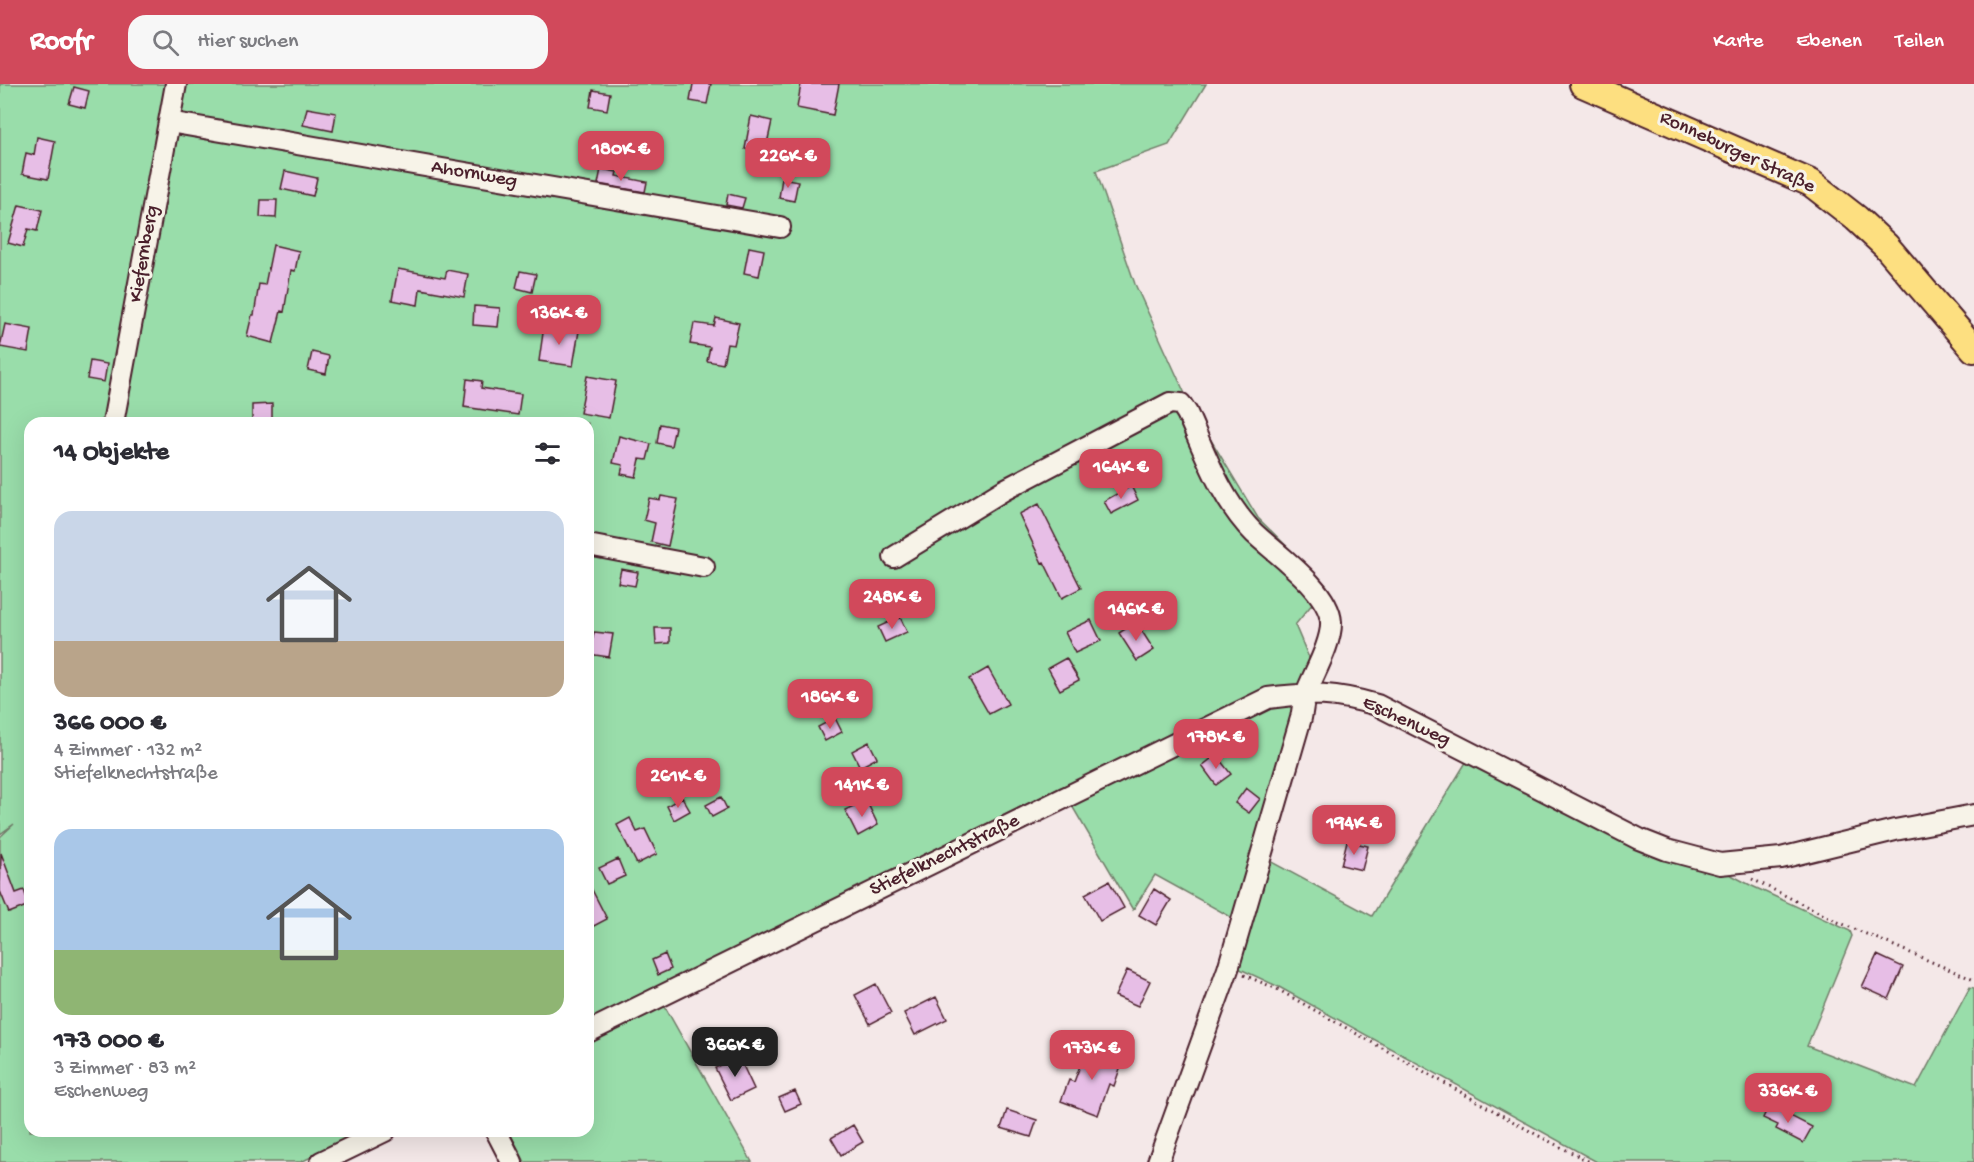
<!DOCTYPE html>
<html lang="de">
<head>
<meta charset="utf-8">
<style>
	:root { --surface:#fff; --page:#f7f7f7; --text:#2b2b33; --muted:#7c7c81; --accent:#d1495b }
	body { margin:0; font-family:"Gochi Hand",sans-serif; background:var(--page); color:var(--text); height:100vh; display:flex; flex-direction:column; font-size:22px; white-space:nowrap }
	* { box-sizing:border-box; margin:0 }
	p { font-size:20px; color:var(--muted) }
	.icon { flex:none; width:33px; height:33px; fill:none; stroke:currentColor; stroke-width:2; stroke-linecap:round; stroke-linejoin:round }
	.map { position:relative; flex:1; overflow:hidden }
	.drawer { position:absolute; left:24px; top:333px; width:570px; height:720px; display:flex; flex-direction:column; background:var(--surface); border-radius:18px; box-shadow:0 6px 24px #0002 }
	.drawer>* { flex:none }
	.price { position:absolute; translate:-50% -51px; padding:0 14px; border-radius:12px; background:var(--accent); color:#fff; font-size:20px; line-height:39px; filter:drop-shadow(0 2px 3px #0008) }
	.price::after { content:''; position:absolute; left:50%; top:36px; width:18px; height:14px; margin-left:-9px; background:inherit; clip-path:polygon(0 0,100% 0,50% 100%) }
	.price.on { background:#222; color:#fff }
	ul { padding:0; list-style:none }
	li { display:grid; align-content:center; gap:12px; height:318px; padding:0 30px }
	li span { display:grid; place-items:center; height:186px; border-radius:18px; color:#555 }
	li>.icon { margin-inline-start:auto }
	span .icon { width:108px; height:108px; fill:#fffc; stroke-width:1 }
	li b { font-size:26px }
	h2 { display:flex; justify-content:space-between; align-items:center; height:72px; padding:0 30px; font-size:26px }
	header { display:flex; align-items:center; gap:36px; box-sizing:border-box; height:84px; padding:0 30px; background:var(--accent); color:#fff }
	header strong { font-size:28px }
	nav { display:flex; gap:33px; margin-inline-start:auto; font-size:21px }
	.search { width:420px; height:54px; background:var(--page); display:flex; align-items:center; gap:15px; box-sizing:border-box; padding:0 21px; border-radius:18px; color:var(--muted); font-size:22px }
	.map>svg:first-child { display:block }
</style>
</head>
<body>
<header>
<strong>Roofr</strong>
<div class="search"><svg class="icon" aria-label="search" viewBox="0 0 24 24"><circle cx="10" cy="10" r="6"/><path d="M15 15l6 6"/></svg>Hier suchen</div>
<nav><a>Karte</a><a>Ebenen</a><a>Teilen</a></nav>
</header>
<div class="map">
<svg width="1974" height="1078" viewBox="0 0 1974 1078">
	<rect width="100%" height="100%" fill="#f4e8e8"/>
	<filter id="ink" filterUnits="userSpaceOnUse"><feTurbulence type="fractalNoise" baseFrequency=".0167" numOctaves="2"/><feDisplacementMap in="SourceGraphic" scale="12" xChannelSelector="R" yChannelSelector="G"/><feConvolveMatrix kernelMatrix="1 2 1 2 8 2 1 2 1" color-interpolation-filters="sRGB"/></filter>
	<g filter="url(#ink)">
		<path fill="#9da" stroke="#727e6a" stroke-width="1.5" d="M 0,0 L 1206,0 L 1169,61 L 1096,87 L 1135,200 L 1191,323 L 1258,434 L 1327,502 L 1295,541 L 1312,581 L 1238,837 L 1155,791 L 1133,826 L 1061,703 L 655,905 L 752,1078 L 525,1078 L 509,1047 L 588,1047 L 588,339 L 30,339 L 30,1047 L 365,1047 L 301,1078 L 0,1078 L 0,753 L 14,740 L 0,750 Z
			M 1468,675 L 1718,784 L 1752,802 L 1850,847 L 1852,852 L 1807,962 L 1916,1004 L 1970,903 L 1974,904 L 1974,1078 L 1597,1078 L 1279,903 L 1238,884 L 1268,776 L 1372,832 Z"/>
		<path fill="#e7bee6" stroke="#4a1f2b" stroke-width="1.5" d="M 693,0 L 711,0 L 707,20 L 690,17 Z
			M 801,0 L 839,0 L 833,31 L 797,24 Z
			M 74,3 L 89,7 L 85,24 L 69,20 Z
			M 593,6 L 610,9 L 607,26 L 590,23 Z
			M 307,24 L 336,29 L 333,47 L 303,41 Z
			M 751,32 L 772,37 L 765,69 L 745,65 Z
			M 37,53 L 55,57 L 48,95 L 22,90 L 26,69 L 34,71 Z
			M 601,85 L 617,88 L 616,92 L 647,98 L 645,108 L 598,100 Z
			M 285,87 L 317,94 L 313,112 L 281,105 Z
			M 782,94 L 798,97 L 794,117 L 779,114 Z
			M 728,110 L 745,114 L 742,124 L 726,121 Z
			M 261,116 L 277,116 L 276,134 L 260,133 Z
			M 19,121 L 42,126 L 37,147 L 28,145 L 23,163 L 8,159 Z
			M 273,161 L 299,167 L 295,187 L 291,186 L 284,228 L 281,227 L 273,259 L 247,252 L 252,231 L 254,231 L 259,200 L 265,201 Z
			M 749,163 L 764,166 L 759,192 L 744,189 Z
			M 398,185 L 445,194 L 447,186 L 468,190 L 464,213 L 420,205 L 418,221 L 392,216 Z
			M 520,187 L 536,190 L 532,208 L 516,204 Z
			M 474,222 L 500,224 L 498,243 L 473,241 Z
			M 716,234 L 739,239 L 734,261 L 727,260 L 723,280 L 707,277 L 710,263 L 690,260 L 694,239 L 714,242 Z
			M 5,240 L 32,245 L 28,268 L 0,263 Z
			M 544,242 L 579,247 L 573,282 L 539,277 Z
			M 312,268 L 329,272 L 326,290 L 308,286 Z
			M 90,277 L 107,280 L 104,298 L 87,295 Z
			M 587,292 L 616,297 L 609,334 L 580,329 Z
			M 467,295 L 482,297 L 481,304 L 521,310 L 518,331 L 464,323 Z
			M 272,320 L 272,339 L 252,339 L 252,321 Z
			M 660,340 L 675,343 L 671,362 L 657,359 Z
			M 619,352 L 651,360 L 647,376 L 640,375 L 636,393 L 621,390 L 623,381 L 613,379 Z
			M 1131,402 L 1138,416 L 1111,430 L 1104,417 Z
			M 661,412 L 678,415 L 668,462 L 651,458 L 655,439 L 644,436 L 649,414 L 660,416 Z
			M 1039,420 L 1081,504 L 1062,514 L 1044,478 L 1042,479 L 1019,430 Z
			M 621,485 L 638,488 L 635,502 L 618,499 Z
			M 900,533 L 907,548 L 885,558 L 878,543 Z
			M 1091,536 L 1101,557 L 1075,569 L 1065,548 Z
			M 1136,538 L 1154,566 L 1137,577 L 1119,549 Z
			M 655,544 L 670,544 L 670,559 L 656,560 Z
			M 594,548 L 613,550 L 609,573 L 588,570 L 588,553 L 593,554 Z
			M 1066,574 L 1079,596 L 1060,606 L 1048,584 Z
			M 988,584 L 1008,620 L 989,630 L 969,595 Z
			M 835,634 L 842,648 L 825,657 L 818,643 Z
			M 869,658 L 877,674 L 860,683 L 852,667 Z
			M 1216,671 L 1231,690 L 1216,701 L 1202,682 Z
			M 1246,704 L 1260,715 L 1249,729 L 1235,719 Z
			M 682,713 L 690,727 L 674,736 L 667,722 Z
			M 721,713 L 727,725 L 712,733 L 706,721 Z
			M 866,716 L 878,741 L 858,752 L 845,726 Z
			M 630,734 L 637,748 L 645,745 L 657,770 L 637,780 L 617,741 Z
			M 1347,757 L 1368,762 L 1362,786 L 1341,781 Z
			M 1,769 L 16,809 L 24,806 L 29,821 L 9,829 L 0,807 Z
			M 618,775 L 625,792 L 607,800 L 599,784 Z
			M 1109,797 L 1124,824 L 1100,837 L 1085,810 Z
			M 588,798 L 607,835 L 588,845 Z
			M 1154,805 L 1171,816 L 1156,841 L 1139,831 Z
			M 665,870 L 671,885 L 658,891 L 652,876 Z
			M 1877,871 L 1903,883 L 1889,915 L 1862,903 Z
			M 1127,886 L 1150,897 L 1138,922 L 1115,912 Z
			M 876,900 L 891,929 L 870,940 L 855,911 Z
			M 936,913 L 947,935 L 915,951 L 904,929 Z
			M 1087,963 L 1123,976 L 1114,1002 L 1109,1000 L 1098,1031 L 1061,1017 L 1069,996 L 1074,998 Z
			M 739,973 L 754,1005 L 731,1016 L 715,984 Z
			M 795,1007 L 801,1020 L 785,1027 L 779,1014 Z
			M 1769,1021 L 1812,1043 L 1803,1059 L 1776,1045 L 1778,1041 L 1763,1034 Z
			M 1007,1026 L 1037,1036 L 1031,1053 L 1001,1044 Z
			M 853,1041 L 863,1058 L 841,1071 L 831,1054 Z"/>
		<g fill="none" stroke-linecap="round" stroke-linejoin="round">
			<g stroke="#4a1f2b" stroke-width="24">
				<path id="minor" d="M 169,38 L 780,143
					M 113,339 L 176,0
					M 588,461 L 704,483
					M 894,473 L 1004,406 L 1170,319 L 1181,320 L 1187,329 C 1206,371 1221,416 1254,449 C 1275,469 1329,506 1331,538 C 1332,558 1314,589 1307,607 C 1303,615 1303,625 1301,634 L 1228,885 L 1158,1078
					M 588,948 L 1268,614 C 1311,608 1336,609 1377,621 L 1639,755 L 1667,766 L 1720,780 L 1781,774 L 1895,746 L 1974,731
					M 496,1047 L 512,1078
					M 321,1078 L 385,1047"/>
			</g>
			<g stroke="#4a1f2b" stroke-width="30">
				<path id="major" d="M 1583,0 L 1811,99 L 1856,134 L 1886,162 L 1974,265"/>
			</g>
			<path stroke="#4a1f2b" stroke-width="3" stroke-dasharray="1.5 4.5" stroke-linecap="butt" d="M 1752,795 L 1838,838 L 1974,896
				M 1244,891 L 1277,905 L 1537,1051 L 1590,1078"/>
			<use href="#minor" stroke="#f7f3e8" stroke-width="20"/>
			<use href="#major" stroke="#fddf80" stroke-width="26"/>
		</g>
	</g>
	<g text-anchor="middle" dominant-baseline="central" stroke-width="6" stroke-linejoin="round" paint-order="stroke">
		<g font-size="20" fill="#4a1f2b" stroke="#f7f3e8">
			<text transform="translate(1737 69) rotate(25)">Ronneburger Straße</text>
			<text transform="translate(474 91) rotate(10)">Ahornweg</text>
			<text transform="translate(145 170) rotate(-80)">Kiefernberg</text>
			<text transform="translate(1406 638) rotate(25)">Eschenweg</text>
			<text transform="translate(945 772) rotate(-26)">Stiefelknechtstraße</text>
		</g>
	</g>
</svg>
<b class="price" style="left:621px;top:98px">180K €</b>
<b class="price" style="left:788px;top:105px">226K €</b>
<b class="price" style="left:559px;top:262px">136K €</b>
<b class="price" style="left:1121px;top:416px">164K €</b>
<b class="price" style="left:892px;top:546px">248K €</b>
<b class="price" style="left:1136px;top:558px">146K €</b>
<b class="price" style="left:830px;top:646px">186K €</b>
<b class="price" style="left:1216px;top:686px">178K €</b>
<b class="price" style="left:678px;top:725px">261K €</b>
<b class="price" style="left:862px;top:734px">141K €</b>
<b class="price" style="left:1354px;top:772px">194K €</b>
<b class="price on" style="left:735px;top:994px">366K €</b>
<b class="price" style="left:1092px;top:997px">173K €</b>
<b class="price" style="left:1788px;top:1040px">336K €</b>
<section class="drawer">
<h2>14 Objekte<svg class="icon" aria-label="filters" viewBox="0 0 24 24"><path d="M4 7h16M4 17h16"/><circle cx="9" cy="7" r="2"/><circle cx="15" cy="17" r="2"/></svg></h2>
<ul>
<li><span style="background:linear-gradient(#c9d6e8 70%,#b9a48a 0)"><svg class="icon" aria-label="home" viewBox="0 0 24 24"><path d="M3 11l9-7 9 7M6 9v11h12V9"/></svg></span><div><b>366 000 €</b><p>4 Zimmer · 132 m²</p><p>Stiefelknechtstraße</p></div></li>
<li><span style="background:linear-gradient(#a9c7e8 65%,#8fb573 0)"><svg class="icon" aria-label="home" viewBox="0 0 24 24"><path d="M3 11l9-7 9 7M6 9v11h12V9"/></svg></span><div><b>173 000 €</b><p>3 Zimmer · 83 m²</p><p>Eschenweg</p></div></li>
</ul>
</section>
</div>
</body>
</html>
